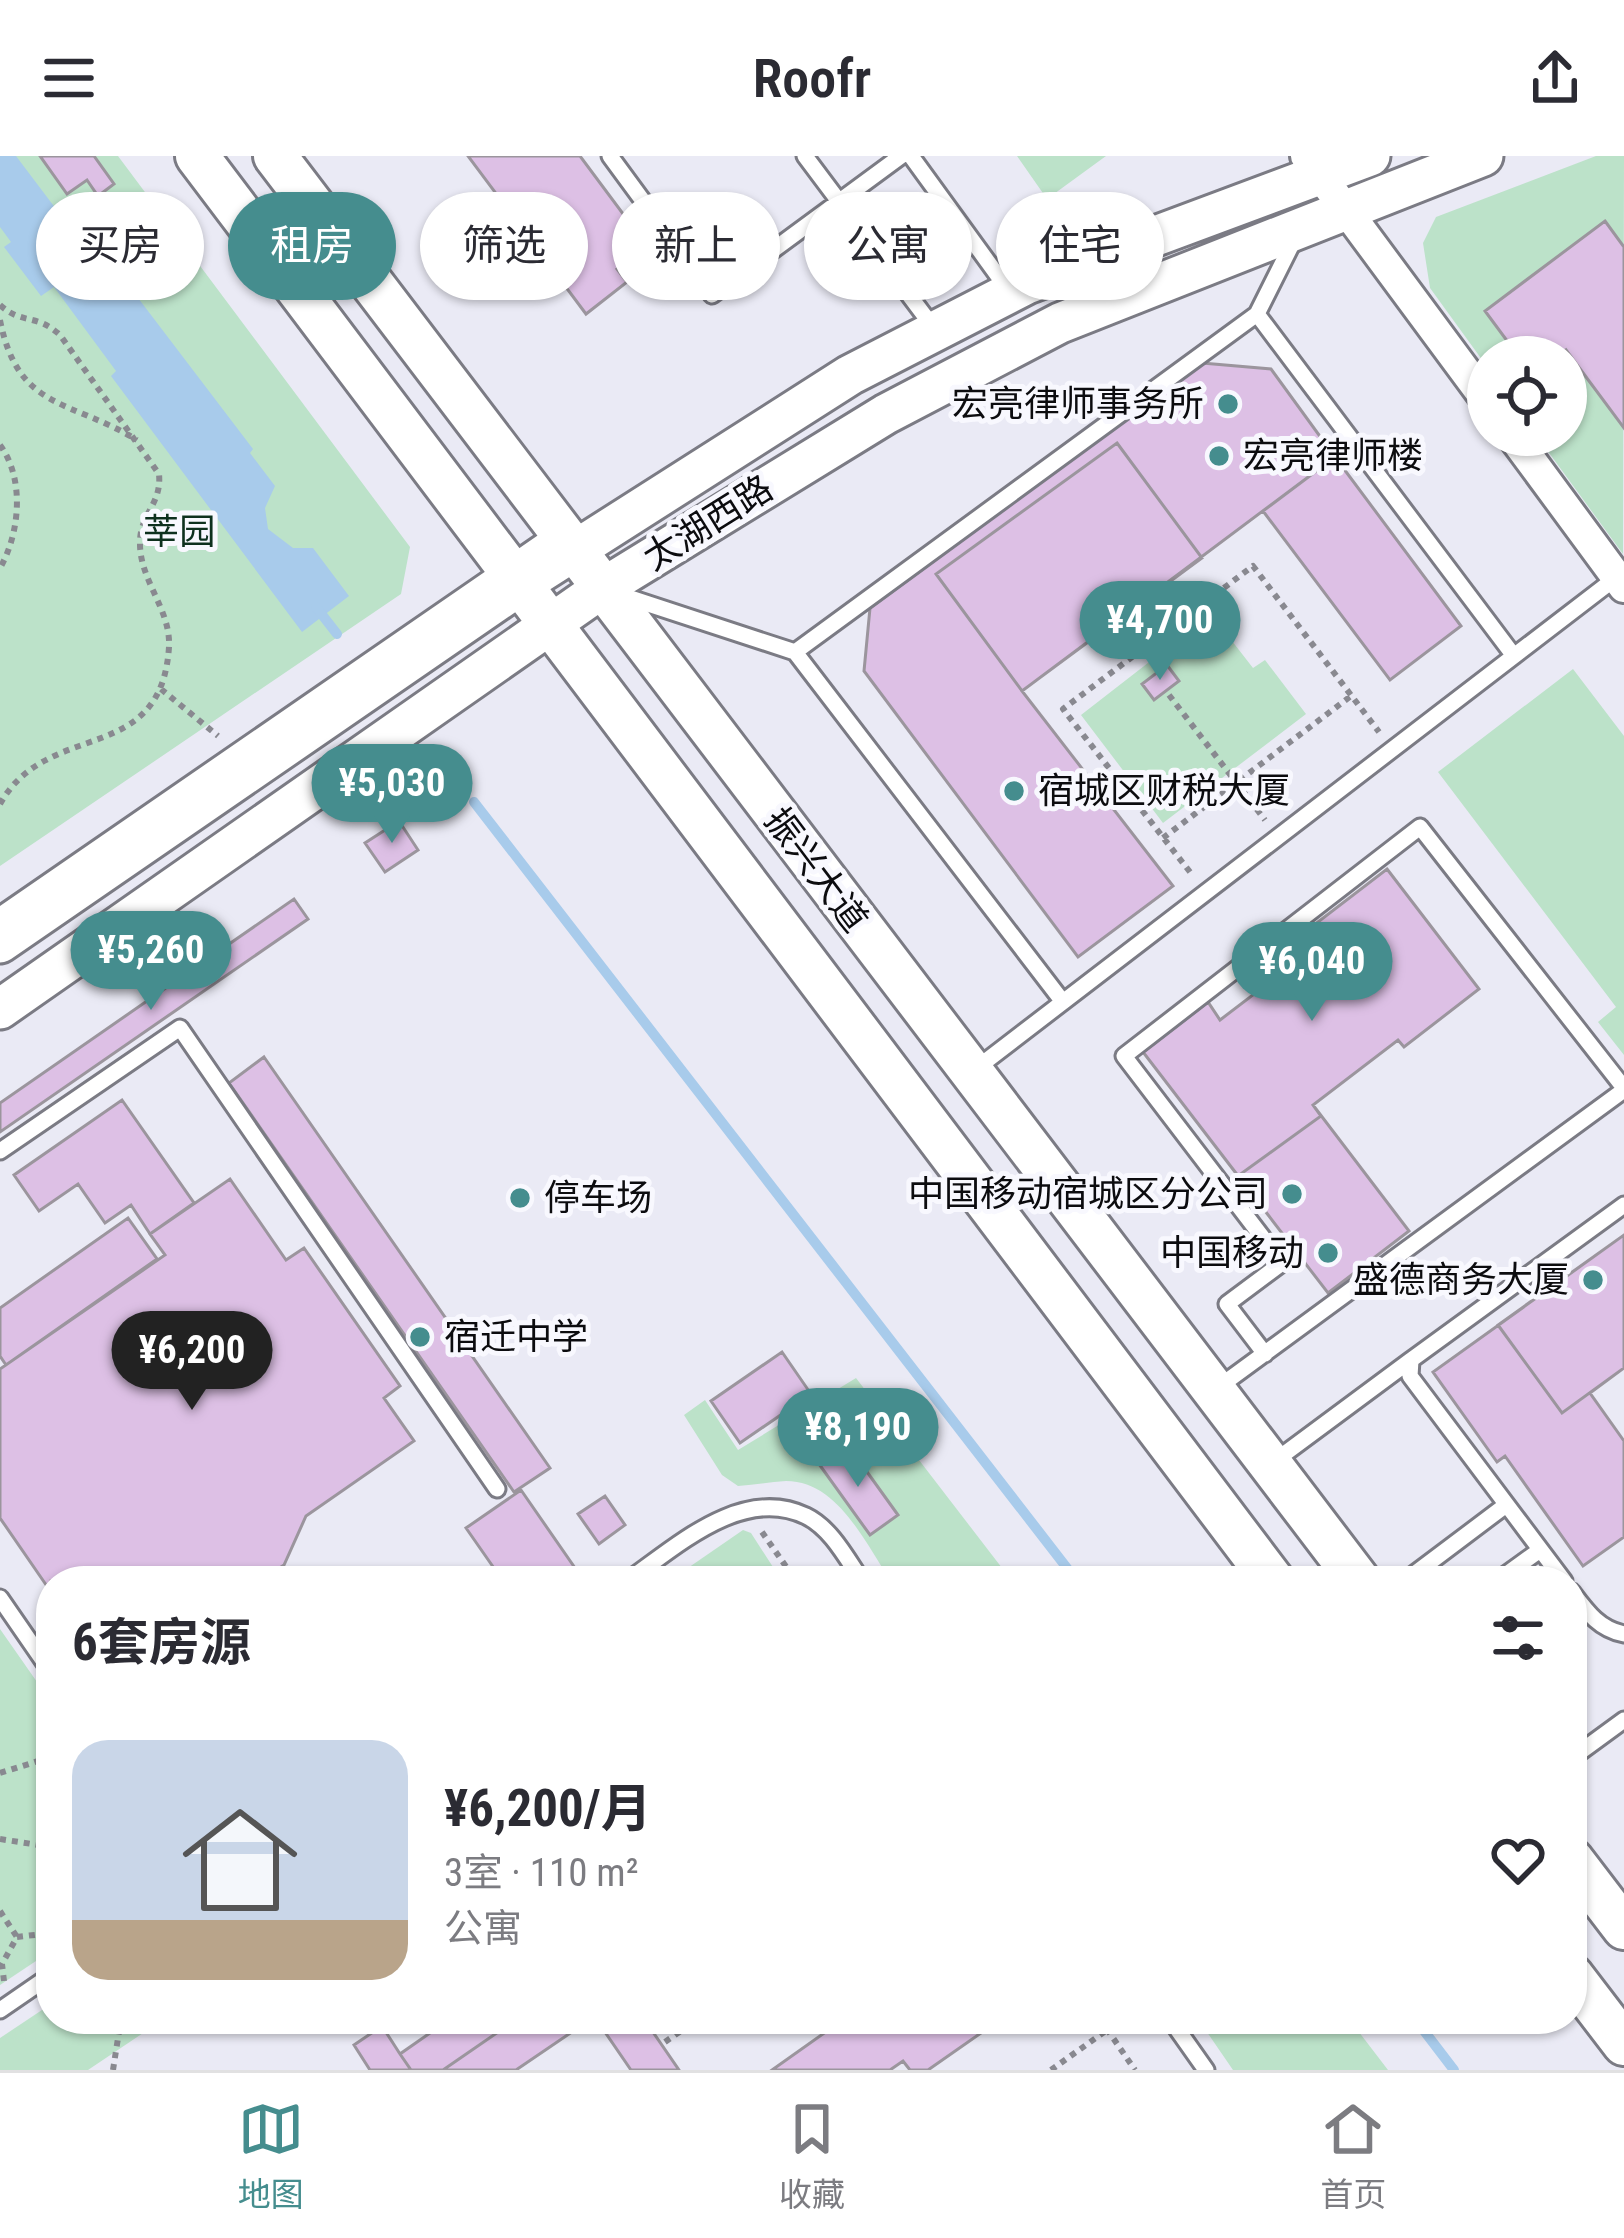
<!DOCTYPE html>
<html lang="zh">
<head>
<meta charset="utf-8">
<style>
	:root { --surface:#fff; --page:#f2f2f3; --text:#2b2b33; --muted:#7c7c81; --line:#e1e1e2; --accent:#458d8e }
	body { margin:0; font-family:"Roboto Condensed","Noto Sans SC",sans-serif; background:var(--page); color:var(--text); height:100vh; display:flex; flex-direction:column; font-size:45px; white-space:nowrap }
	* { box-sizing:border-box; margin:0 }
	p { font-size:39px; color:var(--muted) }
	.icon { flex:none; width:66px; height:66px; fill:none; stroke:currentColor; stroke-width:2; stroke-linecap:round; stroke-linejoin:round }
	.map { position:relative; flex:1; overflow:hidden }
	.drawer { position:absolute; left:36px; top:1410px; width:1551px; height:468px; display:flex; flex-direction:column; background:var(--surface); border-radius:48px; box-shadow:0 3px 9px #0004 }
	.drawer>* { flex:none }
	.hud { position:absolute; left:36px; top:36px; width:1554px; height:108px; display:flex; gap:24px }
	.buttons { position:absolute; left:1467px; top:180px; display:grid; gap:24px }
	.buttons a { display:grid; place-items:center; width:120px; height:120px; border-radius:50%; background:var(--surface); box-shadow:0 3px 9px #0004; font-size:60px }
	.price { position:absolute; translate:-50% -102px; padding:0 27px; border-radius:42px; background:var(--accent); color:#fff; font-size:39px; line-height:78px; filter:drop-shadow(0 3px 6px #0008) }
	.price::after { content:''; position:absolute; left:50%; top:72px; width:36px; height:27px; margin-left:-18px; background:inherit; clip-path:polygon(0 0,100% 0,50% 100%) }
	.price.on { background:#222; color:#fff }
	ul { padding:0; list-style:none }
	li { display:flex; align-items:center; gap:36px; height:300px; padding:0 36px }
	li+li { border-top:3px solid var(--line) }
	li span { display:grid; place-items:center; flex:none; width:336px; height:240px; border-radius:36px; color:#555 }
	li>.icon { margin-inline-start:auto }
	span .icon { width:144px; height:144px; fill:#fffc; stroke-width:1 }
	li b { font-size:51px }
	h2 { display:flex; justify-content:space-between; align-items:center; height:144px; padding:0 36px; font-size:51px }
	.tag { padding:0 42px; border-radius:54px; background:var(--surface); box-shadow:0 3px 9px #0004; font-size:42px; line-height:108px }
	.tag.on { background:var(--accent); color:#fff }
	header { display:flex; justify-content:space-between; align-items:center; height:156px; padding:0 36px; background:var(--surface); font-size:54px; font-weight:600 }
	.dock { display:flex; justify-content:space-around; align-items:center; height:168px; border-top:3px solid var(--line); background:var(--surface); font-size:33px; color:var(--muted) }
	.dock a { display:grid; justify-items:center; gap:6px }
	.dock .on { color:var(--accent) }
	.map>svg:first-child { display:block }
</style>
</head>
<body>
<header><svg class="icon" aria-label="menu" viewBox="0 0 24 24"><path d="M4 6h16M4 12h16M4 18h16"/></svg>Roofr<svg class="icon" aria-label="share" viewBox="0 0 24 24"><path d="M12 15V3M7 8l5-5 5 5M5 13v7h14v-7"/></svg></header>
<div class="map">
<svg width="1624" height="1914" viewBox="0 0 1624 1914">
	<rect width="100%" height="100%" fill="#eaeaf5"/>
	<path fill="#bce2c9" d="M 0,0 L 118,0 L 410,391 L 401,438 L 0,710 Z
		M 1017,0 L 1106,0 L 1047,43 Z
		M 1596,0 L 1624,0 L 1623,398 L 1536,279 L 1566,279 L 1566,201 L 1488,201 L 1488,212 L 1430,132 L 1423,87 L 1436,61 Z
		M 1211,458 L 1253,512 L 1265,504 L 1306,558 L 1163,667 L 1081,559 Z
		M 1573,513 L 1624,580 L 1624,899 L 1598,866 L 1616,851 L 1438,616 Z
		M 856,1222 L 1012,1425 L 891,1425 C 865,1387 838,1325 786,1325 C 770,1326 754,1329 738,1330 L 722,1319 L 684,1259 L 705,1244 L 738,1294 Z
		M 743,1374 L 751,1377 L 782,1425 L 669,1425 Z
		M 0,1473 L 51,1546 L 51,1795 L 0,1829 Z
		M 51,1848 L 51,1863 L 164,1863 L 88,1914 L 0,1914 L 0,1882 Z
		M 1198,1863 L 1349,1863 L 1388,1914 L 1233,1914 Z"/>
	<path fill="#a8cbeb" d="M 0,0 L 16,0 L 87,94 L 97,88 L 253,293 L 250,297 L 275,330 L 265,352 L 268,373 L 293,392 L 313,392 L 349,440 L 302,476 L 111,220 L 116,215 L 54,131 L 41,140 L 4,91 L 11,86 L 0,71 Z"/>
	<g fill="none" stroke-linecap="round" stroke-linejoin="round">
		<path stroke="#a8cbeb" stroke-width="10" d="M 316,451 L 337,478
			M 474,646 L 1077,1425
			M 1415,1863 L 1454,1914"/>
	</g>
	<path fill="#ddc0e5" stroke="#9b959d" stroke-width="3" d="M 40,0 L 94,0 L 114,28 L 98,40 L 87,24 L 67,38 Z
		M 468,0 L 580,0 L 647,90 L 617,113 L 627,126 L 586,158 Z
		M 1605,65 L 1624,91 L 1624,272 L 1566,194 L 1557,201 L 1519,201 L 1485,155 Z
		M 1202,207 L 1271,213 L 1335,301 L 1022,535 L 1173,730 L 1078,801 L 864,515 L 870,452 Z
		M 1117,287 L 1202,402 L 1022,535 L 936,418 Z
		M 1335,301 L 1461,470 L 1390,524 L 1263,355 Z
		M 1167,509 L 1179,525 L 1154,544 L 1142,528 Z
		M 399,665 L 418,694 L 385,716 L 365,687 Z
		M 1387,713 L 1479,833 L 1404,891 L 1398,884 L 1313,949 L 1409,1075 L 1328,1137 L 1143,896 L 1208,846 L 1220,864 L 1326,783 L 1314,769 Z
		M 1387,713 L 1479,833 L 1404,891 L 1398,884 L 1313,949 L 1321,960 L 1238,1020 L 1143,896 L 1208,846 L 1220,864 L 1326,783 L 1314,769 Z
		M 294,743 L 308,763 L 0,976 L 0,947 Z
		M 264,901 L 550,1312 L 514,1336 L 229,927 Z
		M 122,944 L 194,1047 L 150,1078 L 131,1049 L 105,1067 L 78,1028 L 39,1055 L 14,1019 Z
		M 230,1023 L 286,1104 L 304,1092 L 400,1230 L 384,1242 L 414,1285 L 306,1360 L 284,1409 L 260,1425 L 51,1425 L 51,1436 L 0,1362 L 0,1213 L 165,1099 L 150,1078 Z
		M 128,1062 L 157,1103 L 6,1209 L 0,1200 L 0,1152 Z
		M 1624,1079 L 1624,1212 L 1590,1237 L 1624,1285 L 1624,1381 L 1583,1410 L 1505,1300 L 1497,1306 L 1433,1216 Z
		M 1624,1079 L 1624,1212 L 1562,1257 L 1498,1169 Z
		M 782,1196 L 811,1238 L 740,1287 L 711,1245 Z
		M 847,1288 L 898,1359 L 870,1379 L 819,1308 Z
		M 521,1334 L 584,1425 L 503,1425 L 466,1372 Z
		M 605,1340 L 625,1369 L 599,1388 L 578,1358 Z
		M 450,1863 L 517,1863 L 443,1914 L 411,1914 L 400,1898 Z
		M 517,1863 L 591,1863 L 516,1914 L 443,1914 Z
		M 596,1863 L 644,1863 L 679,1914 L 631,1914 Z
		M 844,1863 L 1001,1863 L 928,1914 L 910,1914 L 903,1905 L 890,1914 L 772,1914 Z
		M 382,1870 L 400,1898 L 411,1914 L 370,1914 L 354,1889 Z"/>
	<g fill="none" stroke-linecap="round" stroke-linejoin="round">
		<g stroke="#7b7b84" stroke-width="21">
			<path id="service" d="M 610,0 L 712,139 L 901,0
				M 805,0 L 936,175
				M 911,0 L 1009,135
				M 1257,158 L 1514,500
				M 621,439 L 795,496 L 1257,158 L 1295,82
				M 795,496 L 1063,846
				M 0,759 L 556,376
				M 973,915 L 1617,421
				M 0,995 L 180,872 L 497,1333
				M 1265,1198 L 1227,1148 L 1282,1107 L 1124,900 L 1420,671 L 1624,932
				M 1216,1233 L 1624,934
				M 1272,1307 L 1411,1204
				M 627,1425 C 676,1391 742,1329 806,1360 C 831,1372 847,1403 862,1425
				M 1405,1425 L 1506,1349
				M 1497,1425 L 1540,1394
				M 1564,1425 L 1410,1220 L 1411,1204 L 1624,1049
				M 1572,1436 C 1587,1456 1599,1473 1624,1478
				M 0,1442 L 51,1516
				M 1572,1602 L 1624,1564
				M 0,1854 L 51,1819
				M 1170,1863 L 1206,1914"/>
		</g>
		<g stroke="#7b7b84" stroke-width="36">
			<path id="minor" d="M 1306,0 L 1488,246
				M 1512,279 L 1624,431"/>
		</g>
		<g stroke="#7b7b84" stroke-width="45">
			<path id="tertiary" d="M 0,787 L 519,430 L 850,219 L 1027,128 L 1370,0
				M 0,853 L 601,433 L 886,258 L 1060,167 L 1483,0"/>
		</g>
		<g stroke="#7b7b84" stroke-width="48">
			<path id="secondary" d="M 197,0 L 1273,1425
				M 275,0 L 1359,1425
				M 1572,1704 L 1624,1772
				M 1572,1820 L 1624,1888"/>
		</g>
		<path stroke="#898990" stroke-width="6" stroke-dasharray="6 6" stroke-linecap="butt" d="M 0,149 C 22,169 36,157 60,179 L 159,318 C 162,348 140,358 140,386 C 139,424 171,453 169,491 C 161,612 48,562 0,648
			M 0,164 C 18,255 70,243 137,284
			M 0,289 C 25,323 20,377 0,412
			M 161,533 L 218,580
			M 1169,539 L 1265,664
			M 1163,682 L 1351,540
			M 1190,716 L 1063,553 L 1253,410 L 1379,576
			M 762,1376 L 796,1425
			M 0,1617 L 51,1601
			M 0,1683 L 51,1691
			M 0,1755 L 17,1781
			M 4,1825 L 2,1808 L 17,1781 L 51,1777
			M 1100,1863 L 1135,1914
			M 665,1886 L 698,1863
			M 113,1914 L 121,1863
			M 1051,1914 L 1107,1874"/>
		<use href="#service" stroke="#fff" stroke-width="15"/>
		<use href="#minor" stroke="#fff" stroke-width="30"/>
		<use href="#tertiary" stroke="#fff" stroke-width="39"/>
		<use href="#secondary" stroke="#fff" stroke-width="42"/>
	</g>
	<g fill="#458d8e" stroke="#f8f8fe" stroke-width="4.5">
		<circle cx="1228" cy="248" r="12"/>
		<circle cx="1219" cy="300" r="12"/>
		<circle cx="1014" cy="635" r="12"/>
		<circle cx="1292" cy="1038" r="12"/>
		<circle cx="520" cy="1042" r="12"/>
		<circle cx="1328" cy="1097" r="12"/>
		<circle cx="1593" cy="1124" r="12"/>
		<circle cx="420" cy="1181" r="12"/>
	</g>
	<g text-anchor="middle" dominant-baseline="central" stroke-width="10" stroke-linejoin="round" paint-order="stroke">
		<g font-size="36" fill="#0c0c0f" stroke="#f8f8fe" text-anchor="end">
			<text x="1204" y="248">宏亮律师事务所</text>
			<text x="1243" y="300" text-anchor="start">宏亮律师楼</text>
			<text x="1038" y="635" text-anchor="start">宿城区财税大厦</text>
			<text x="1268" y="1038">中国移动宿城区分公司</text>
			<text x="544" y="1042" text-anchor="start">停车场</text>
			<text x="1304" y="1097">中国移动</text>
			<text x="1569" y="1124">盛德商务大厦</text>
			<text x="444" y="1181" text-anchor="start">宿迁中学</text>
		</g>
		<g font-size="36" fill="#0c0c0f" stroke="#f8f8fe">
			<text transform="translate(708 367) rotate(-32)">太湖西路</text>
			<text transform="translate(816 714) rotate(53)">振兴大道</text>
		</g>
		<g font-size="36" fill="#0e311e" stroke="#f8f8fe">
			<text x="179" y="376">莘园</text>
		</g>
	</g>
</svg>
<div class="buttons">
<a><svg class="icon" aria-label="locate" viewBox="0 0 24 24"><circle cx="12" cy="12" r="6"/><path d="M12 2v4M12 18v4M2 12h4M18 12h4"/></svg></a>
</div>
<b class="price" style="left:1160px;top:527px">¥4,700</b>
<b class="price" style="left:392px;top:690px">¥5,030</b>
<b class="price" style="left:151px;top:857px">¥5,260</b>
<b class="price" style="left:1312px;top:868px">¥6,040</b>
<b class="price on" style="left:192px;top:1257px">¥6,200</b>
<b class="price" style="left:858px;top:1334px">¥8,190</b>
<div class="hud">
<a class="tag">买房</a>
<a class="tag on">租房</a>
<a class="tag">筛选</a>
<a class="tag">新上</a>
<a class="tag">公寓</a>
<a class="tag">住宅</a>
</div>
<section class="drawer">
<h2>6套房源<svg class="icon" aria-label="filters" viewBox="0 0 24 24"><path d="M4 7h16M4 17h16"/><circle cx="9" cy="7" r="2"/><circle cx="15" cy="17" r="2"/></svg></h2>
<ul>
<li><span style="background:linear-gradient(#c9d6e8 75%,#b9a48a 0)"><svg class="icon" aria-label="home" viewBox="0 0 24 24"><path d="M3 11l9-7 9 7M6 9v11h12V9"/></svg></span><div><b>¥6,200/月</b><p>3室 · 110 m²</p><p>公寓</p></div><svg class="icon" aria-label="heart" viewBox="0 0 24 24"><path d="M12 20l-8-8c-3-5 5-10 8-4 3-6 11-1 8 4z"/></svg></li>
</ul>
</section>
</div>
<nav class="dock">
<a class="on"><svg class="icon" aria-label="map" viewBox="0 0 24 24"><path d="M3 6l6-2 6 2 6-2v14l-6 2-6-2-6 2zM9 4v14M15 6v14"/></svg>地图</a>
<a><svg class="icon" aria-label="saved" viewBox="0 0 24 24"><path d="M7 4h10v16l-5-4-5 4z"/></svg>收藏</a>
<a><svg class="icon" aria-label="home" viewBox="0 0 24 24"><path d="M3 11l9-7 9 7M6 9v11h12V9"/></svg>首页</a>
</nav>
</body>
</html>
